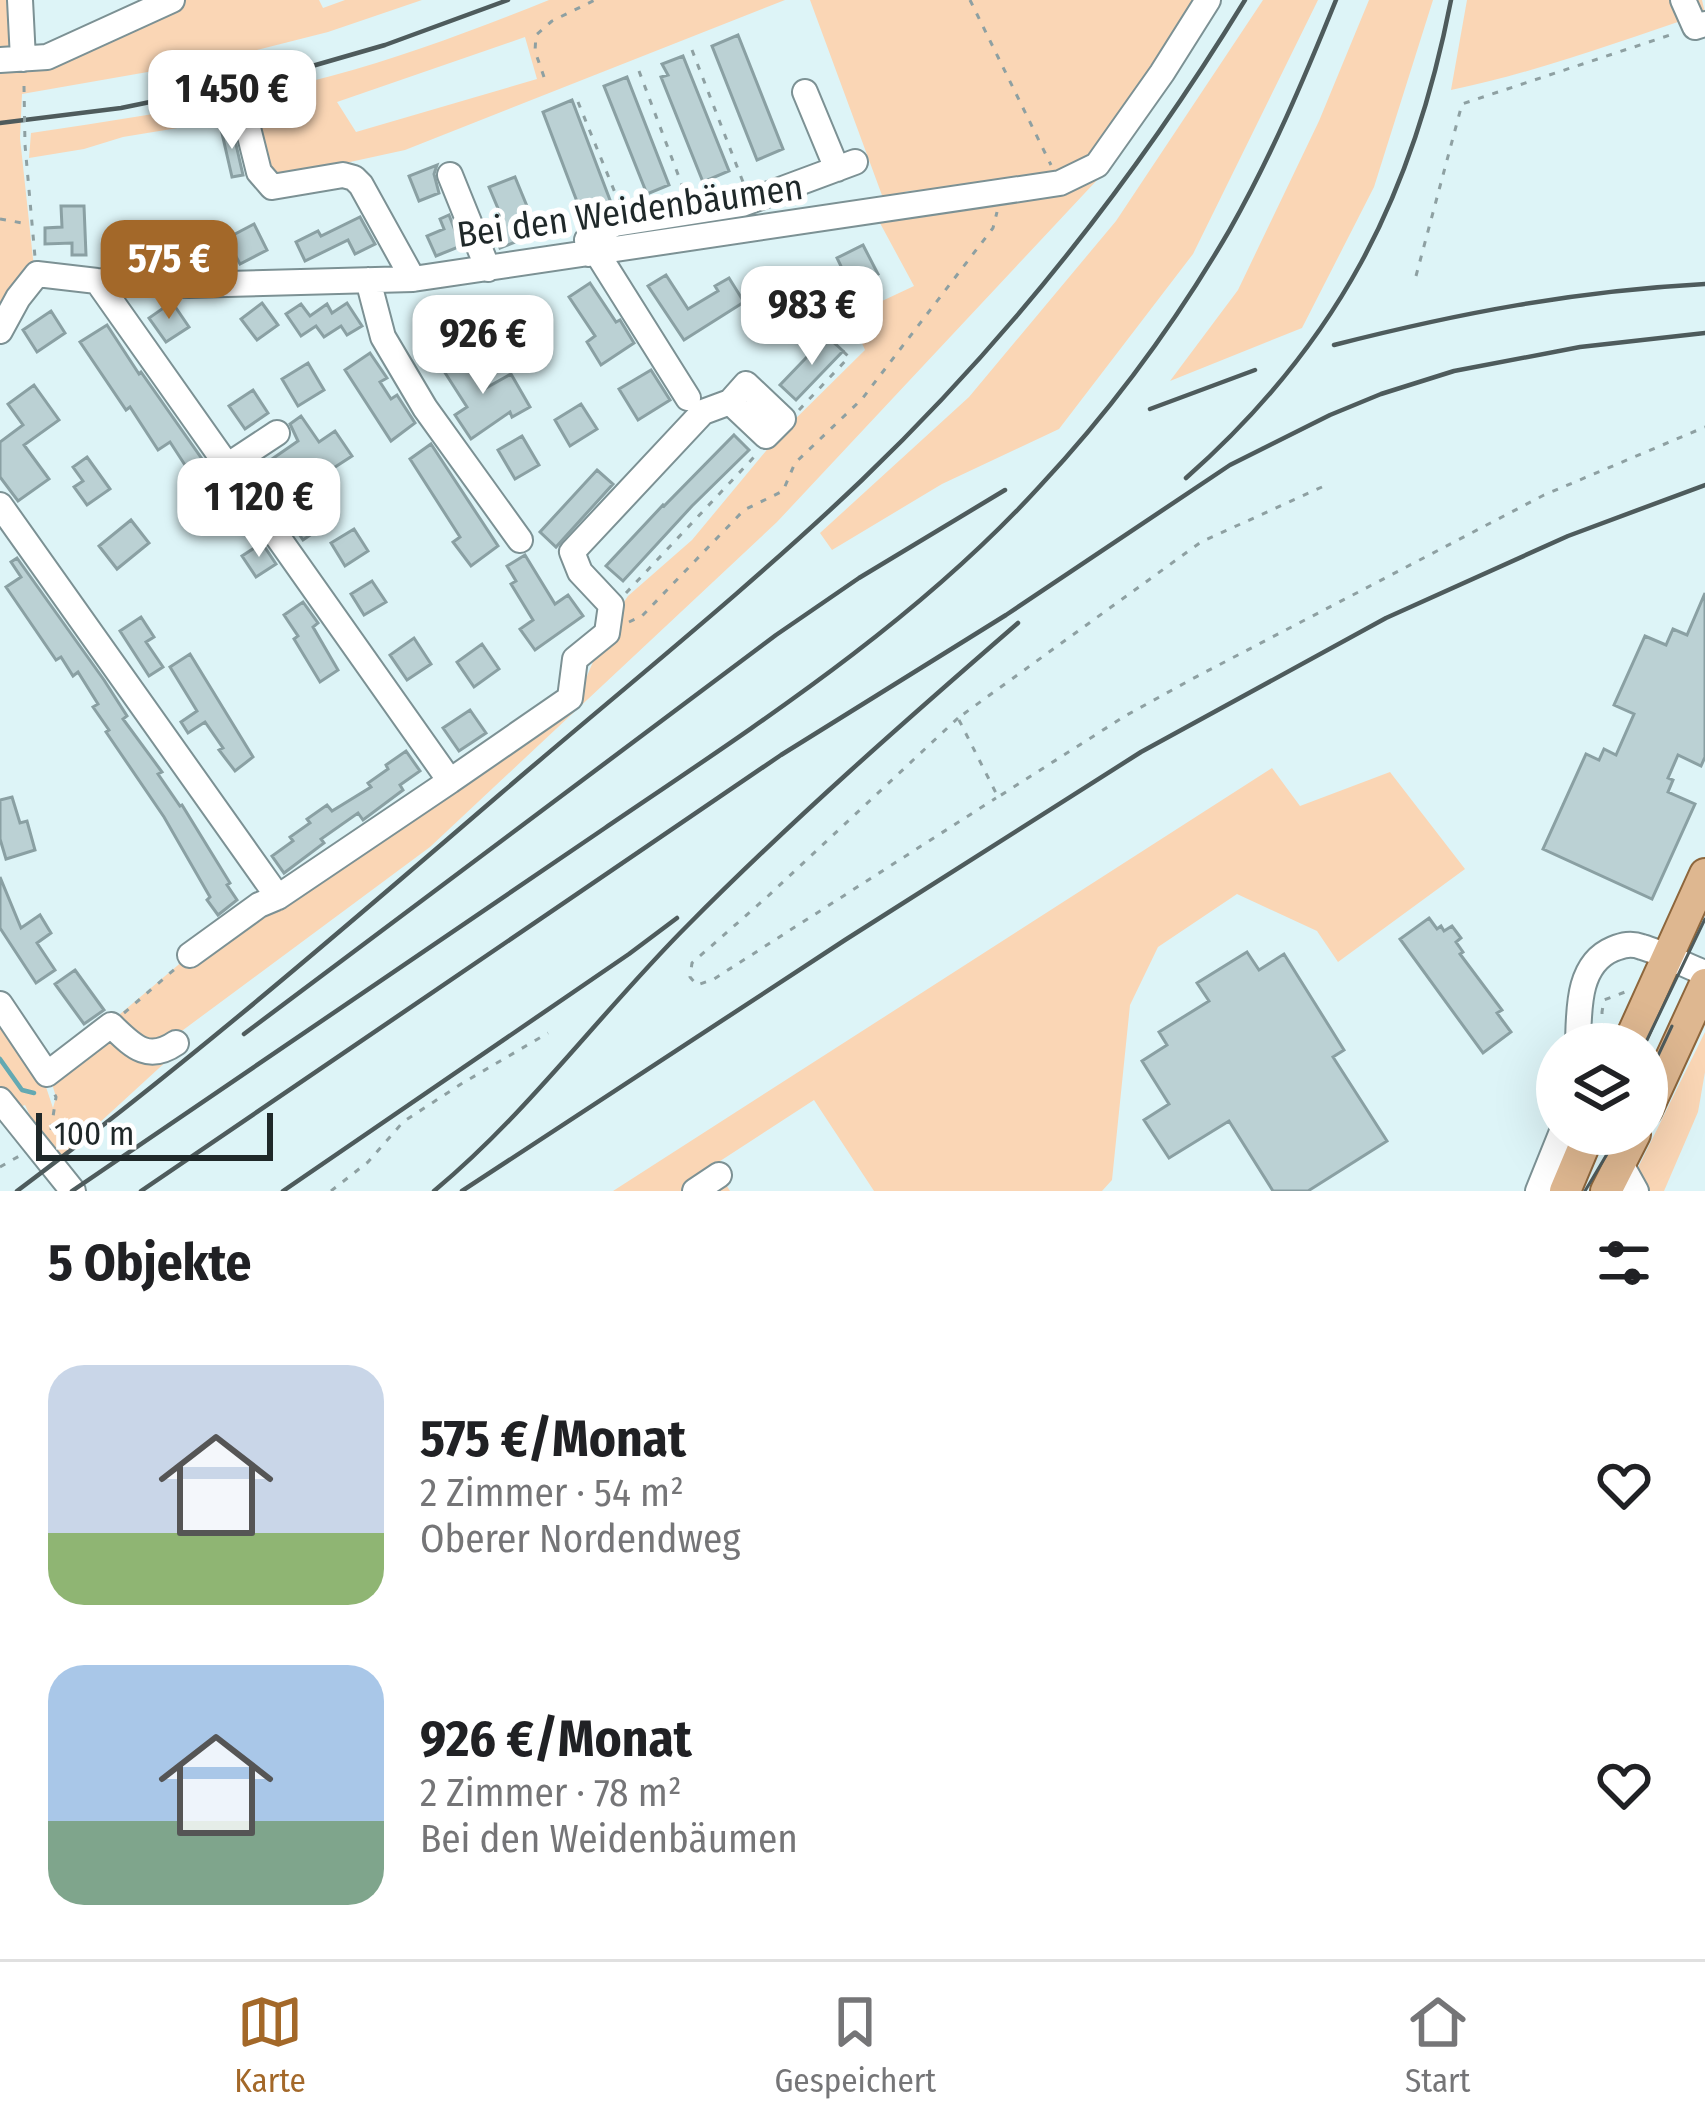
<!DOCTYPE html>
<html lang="de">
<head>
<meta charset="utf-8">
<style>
	:root { --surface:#fff; --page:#f6f6f6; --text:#202124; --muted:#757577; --line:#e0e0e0; --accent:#a36829 }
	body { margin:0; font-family:"Fira Sans Condensed",sans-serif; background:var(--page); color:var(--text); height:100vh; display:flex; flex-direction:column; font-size:45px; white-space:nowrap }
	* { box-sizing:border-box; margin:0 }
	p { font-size:39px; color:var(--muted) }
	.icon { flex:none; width:66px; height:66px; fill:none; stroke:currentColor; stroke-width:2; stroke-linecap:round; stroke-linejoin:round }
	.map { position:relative; height:1191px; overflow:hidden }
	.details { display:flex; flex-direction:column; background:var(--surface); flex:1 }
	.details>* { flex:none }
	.controls { position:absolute; left:1536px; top:1023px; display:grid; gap:24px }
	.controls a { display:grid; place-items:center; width:132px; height:132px; border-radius:50%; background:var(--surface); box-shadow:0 12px 48px #0002; font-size:60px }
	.scale { position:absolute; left:36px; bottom:30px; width:237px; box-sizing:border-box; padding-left:12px; border:6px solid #1f2829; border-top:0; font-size:33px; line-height:42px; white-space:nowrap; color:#1f2829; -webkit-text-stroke:9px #fff; paint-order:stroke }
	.price { position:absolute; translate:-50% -102px; padding:0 27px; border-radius:24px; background:#fff; color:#222; font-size:39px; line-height:78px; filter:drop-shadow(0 3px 6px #0008) }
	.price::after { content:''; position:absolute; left:50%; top:72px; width:36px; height:27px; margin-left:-18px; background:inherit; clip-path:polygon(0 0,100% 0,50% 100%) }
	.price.active { background:var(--accent); color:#fff }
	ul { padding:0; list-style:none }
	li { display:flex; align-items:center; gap:36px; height:300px; padding:0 48px }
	li span { display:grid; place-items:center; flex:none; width:336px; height:240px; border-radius:36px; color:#555 }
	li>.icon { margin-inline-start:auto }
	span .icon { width:144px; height:144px; fill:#fffc; stroke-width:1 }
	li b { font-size:51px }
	h2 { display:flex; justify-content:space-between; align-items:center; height:144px; padding:0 48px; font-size:51px }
	.menu { display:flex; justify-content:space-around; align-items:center; height:168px; border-top:3px solid var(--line); background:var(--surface); font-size:33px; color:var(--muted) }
	.menu a { display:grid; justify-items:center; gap:6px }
	.menu .active { color:var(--accent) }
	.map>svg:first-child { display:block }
</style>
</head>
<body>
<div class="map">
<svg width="1705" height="1191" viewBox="0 0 1705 1191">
	<rect width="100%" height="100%" fill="#ddf4f7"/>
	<path fill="#fad6b5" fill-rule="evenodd" d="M 0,0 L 21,0 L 23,58 L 167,0 L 319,0 L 323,8 L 345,0 L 422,0 L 328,32 L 222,59 L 22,94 L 20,138 L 34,268 L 0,319 Z
		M 549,0 L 785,0 L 405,150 L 272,179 L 250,116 L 123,137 L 84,149 L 29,158 L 31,133 C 132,118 232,103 331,76 C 405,56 477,29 549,0 ZM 525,37 L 537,79 L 356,132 L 337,102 Z
		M 810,0 L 1195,0 L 1094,159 L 1050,179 L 908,191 L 883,198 Z
		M 1263,0 L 1318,0 L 1193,254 L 1059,429 L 942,484 L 832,550 L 820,533 L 969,397 L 1116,221 Z
		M 1369,0 L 1433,0 L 1374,187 L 1302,328 L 1170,381 L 1238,290 L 1319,121 Z
		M 1467,0 L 1702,0 L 1705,13 C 1620,41 1538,72 1451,90 Z
		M 1098,179 L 777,522 L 430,847 L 175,1036 L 182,1047 L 61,1158 L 45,1140 L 46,1135 L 32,1120 L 25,1105 L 17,1108 L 0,1087 L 0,1016 L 45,1084 L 53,1108 L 56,1097 L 49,1074 L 190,955 L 566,700 L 587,676 L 609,624 L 628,596 L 692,540 L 780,434 L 865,350 L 850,316 L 914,286 L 874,212 Z
		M 1272,768 L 1300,806 L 1390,772 L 1465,869 L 1338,962 L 1317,931 L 1237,894 L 1158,947 L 1130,1005 L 1112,1180 L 1102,1191 L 874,1191 L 814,1100 L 714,1165 L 730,1191 L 613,1191 Z
		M 1705,1032 L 1705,1072 L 1698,1112 L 1664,1191 L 1645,1191 L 1636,1172 Z"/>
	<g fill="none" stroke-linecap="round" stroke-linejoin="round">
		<path stroke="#64a9b2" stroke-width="4.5" d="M 0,1059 L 22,1090 L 34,1093"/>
	</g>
	<path fill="#bbd1d4" stroke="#8aa0a3" stroke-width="3" d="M 738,35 L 783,149 L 757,160 L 712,46 Z
		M 683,56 L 729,171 L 703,182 L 661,77 L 668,75 L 662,64 Z
		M 627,77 L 669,185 L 647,194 L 604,86 Z
		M 572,100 L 613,208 L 584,220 L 543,112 Z
		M 232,127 L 243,175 L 232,177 L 221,129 Z
		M 437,165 L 434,174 L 439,193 L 419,201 L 409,176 Z
		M 515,177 L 538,233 L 500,248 L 491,223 L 502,218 L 489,187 Z
		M 61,206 L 84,206 L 86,255 L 72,255 L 72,243 L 45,244 L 45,228 L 62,227 Z
		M 449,215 L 461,246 L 436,256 L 427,236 L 444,229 L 440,219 Z
		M 360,217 L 375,244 L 355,254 L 348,240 L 305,261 L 296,242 L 318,231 L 321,236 Z
		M 254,224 L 267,250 L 240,264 L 231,247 L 211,261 L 203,251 Z
		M 129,229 L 139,250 L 114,262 L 104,241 Z
		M 191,230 L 202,252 L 175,266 L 164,244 Z
		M 863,245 L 878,274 L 851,287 L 837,258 Z
		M 666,275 L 688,309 L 718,291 L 715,286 L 729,278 L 744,302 L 684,340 L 648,286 Z
		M 590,283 L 616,322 L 620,320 L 634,343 L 601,365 L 587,342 L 595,336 L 569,297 Z
		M 799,283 L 811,300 L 790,315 L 778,298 Z
		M 454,299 L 470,322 L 448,337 L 432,314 Z
		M 530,299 L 550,328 L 541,335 L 549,346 L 525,363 L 507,337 L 518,330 L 507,315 Z
		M 172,302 L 189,327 L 166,342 L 149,318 Z
		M 262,303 L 278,325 L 257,340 L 241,319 Z
		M 347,303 L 362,326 L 347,335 L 341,326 L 324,337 L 316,326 L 301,336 L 286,314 L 301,304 L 310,316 L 327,304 L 332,313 Z
		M 51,311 L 65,333 L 37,352 L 23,330 Z
		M 107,325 L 139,374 L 141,372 L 240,513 L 224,522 L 201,483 L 198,485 L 170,442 L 158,450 L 130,407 L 126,410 L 80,342 Z
		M 827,336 L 843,351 L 796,400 L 780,385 Z
		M 370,353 L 387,378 L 380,382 L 391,399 L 397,395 L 415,423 L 391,441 L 345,370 Z
		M 465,354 L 486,388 L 511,374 L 530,407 L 512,417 L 510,412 L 471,439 L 455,415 L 467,407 L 442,368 Z
		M 308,363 L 324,390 L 298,406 L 282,379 Z
		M 651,370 L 670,400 L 638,420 L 619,389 Z
		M 34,385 L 59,420 L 24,445 L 49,479 L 18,501 L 0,477 L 0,442 L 23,425 L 8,404 Z
		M 253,390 L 268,413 L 245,429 L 229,406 Z
		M 581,404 L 597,429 L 570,446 L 555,420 Z
		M 301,416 L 319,442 L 335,431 L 352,456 L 329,471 L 323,462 L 280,492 L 262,466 L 298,441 L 290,424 Z
		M 734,435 L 749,450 L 692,506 L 623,581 L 606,566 L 663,505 L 664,506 Z
		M 522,436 L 539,465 L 515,479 L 498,450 Z
		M 431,444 L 498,546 L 471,566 L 453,542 L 460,537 L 410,459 Z
		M 87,457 L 110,489 L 87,505 L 74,487 L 83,481 L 73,467 Z
		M 597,470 L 613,484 L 556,547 L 540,532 Z
		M 303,506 L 319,529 L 303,540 L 287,516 Z
		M 131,520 L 149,543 L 117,569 L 99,546 Z
		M 354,529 L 368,551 L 345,566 L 331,543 Z
		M 262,543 L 276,564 L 256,577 L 242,556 Z
		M 525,555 L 555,604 L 568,595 L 583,616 L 535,650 L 520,629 L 533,620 L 511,584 L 516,581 L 507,566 Z
		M 17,558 L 104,680 L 127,716 L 123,719 L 162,772 L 158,774 L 180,806 L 182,805 L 230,883 L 227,885 L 237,900 L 218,915 L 207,900 L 210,897 L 164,817 L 106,732 L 109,730 L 93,707 L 98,704 L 78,672 L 73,676 L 61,657 L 56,660 L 6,587 L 21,577 L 11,562 Z
		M 372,581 L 386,602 L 364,615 L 351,594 Z
		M 1705,593 L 1705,757 L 1701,766 L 1678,755 L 1668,778 L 1673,780 L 1668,792 L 1695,804 L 1652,899 L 1543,849 L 1586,754 L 1599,760 L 1604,749 L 1616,755 L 1634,714 L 1614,705 L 1645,636 L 1666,645 L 1673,629 L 1687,635 Z
		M 303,602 L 318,623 L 313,627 L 338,670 L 320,682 L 294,639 L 298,636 L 284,615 Z
		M 141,617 L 154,637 L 146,642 L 163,667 L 149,676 L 120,631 Z
		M 414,638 L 431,664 L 407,680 L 390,655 Z
		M 482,644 L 499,669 L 474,687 L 457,662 Z
		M 190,654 L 253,757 L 235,771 L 219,750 L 223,748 L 205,722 L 188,733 L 181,722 L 197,711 L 170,667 Z
		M 470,710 L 486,733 L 459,751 L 443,728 Z
		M 406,751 L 420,771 L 400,785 L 403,790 L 363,820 L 358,813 L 321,839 L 324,843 L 284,873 L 272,856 L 293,841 L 290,837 L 310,823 L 307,819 L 327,805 L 332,811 L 371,787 L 368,783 L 388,769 L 386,765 Z
		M 12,797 L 20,823 L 27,821 L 35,850 L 6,859 L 0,839 L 0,800 Z
		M 0,877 L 21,928 L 40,915 L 51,933 L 37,943 L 55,970 L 36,983 L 0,928 Z
		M 1429,918 L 1437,929 L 1441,926 L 1444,931 L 1452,926 L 1461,938 L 1456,942 L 1463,952 L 1460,954 L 1502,1010 L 1497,1013 L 1511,1032 L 1483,1053 L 1400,939 Z
		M 1247,952 L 1259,970 L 1284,954 L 1344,1050 L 1333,1057 L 1387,1141 L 1308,1191 L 1273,1191 L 1229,1121 L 1169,1158 L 1144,1120 L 1169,1104 L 1142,1061 L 1167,1045 L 1159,1032 L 1209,1001 L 1197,983 Z
		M 75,970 L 104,1010 L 84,1024 L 55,984 Z"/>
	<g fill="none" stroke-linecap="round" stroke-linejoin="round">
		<g stroke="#7c9194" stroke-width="28">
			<path id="minor" d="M 20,0 L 23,59
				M 1683,0 L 1695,27 L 1705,24
				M 0,60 L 47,57 L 172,0
				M 805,92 L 837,169
				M 248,128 L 259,172 L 272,187 L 343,175 L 354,178 L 361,185 L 413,279
				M 450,175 L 488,269
				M 597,253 L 688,398
				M 588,254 L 587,240 L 595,232 L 615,224 L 742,204 L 855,162
				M 368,280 L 383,337 L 425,408 L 520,540
				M 97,281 L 450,781 L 278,897 L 259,905 L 190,955
				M 0,331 L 18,298 L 37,274 L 97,281 L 189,285 L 413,279 L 1060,183 L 1097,165 L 1162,73 L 1208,0
				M 227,466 L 277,433
				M 0,505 L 278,897
				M 450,781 L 570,698 L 575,659 L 607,633 L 611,605 L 580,572 L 572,552 L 703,412 L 730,402 L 746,384 L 783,419 L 766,436 L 730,402
				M 0,1004 L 47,1074 L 111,1025 C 132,1045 147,1063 176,1043
				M 1578,1044 C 1579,1011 1577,964 1613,949 C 1623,945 1631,943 1642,947 C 1663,953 1684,965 1705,973
				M 0,1100 L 73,1191
				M 1621,1164 L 1636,1191
				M 695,1191 L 719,1175
				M 1538,1191 L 1561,1134"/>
		</g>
		<g stroke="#8d663c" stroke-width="34">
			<path id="major" d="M 1628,1044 L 1705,874
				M 1647,1110 L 1705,984
				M 1565,1191 L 1589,1134
				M 1606,1191 L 1635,1134"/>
		</g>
		<path stroke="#8ea0a2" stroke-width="3" stroke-dasharray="6 9" stroke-linecap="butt" d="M 970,0 L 1051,165
			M 692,50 L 743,182
			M 639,71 L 685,193
			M 544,77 L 535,51 L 536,35 L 552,21 L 595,0
			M 578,102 L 618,200
			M 25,145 L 35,257
			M 0,219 L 28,224
			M 1416,276 L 1462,104 L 1676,33
			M 799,410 L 849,357 L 821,330 L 869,314
			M 1322,487 L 1201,542 L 958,718 L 998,797 L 1125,716 L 1192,679 L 1544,495 L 1705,427
			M 626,593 L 755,456
			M 629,622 L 642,616 L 744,510 L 783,491 L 795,463 L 862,399 L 993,228 L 997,212
			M 958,718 L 767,897 L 692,963 L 690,977 L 697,985 L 714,979 L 996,798
			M 124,1013 L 176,968
			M 1603,1044 L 1602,1012 L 1604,1000 L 1625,992
			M 51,1130 L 56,1097 L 54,1093
			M 0,1167 L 21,1155
			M 331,1191 L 368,1162 L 403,1122 L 461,1084 L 548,1033"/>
		<use href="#minor" stroke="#fff" stroke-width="24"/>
		<use href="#major" stroke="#deb790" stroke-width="30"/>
		<path stroke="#4e5b5c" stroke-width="3" d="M 1645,1044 L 1705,919
			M 1647,1079 L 1672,1026
			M 1585,1191 L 1619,1134"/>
		<path stroke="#4e5b5c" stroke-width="4.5" d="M 0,123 L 121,108 L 281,75 L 385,45 L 508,0
			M 1334,345 C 1459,313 1575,291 1705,284
			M 1150,409 L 1255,370
			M 1186,478 C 1338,344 1413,196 1451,0
			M 244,1034 L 776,635 L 859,578 L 1005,490
			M 17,1191 C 191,1061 355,919 520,777 C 635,679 753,584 862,480 C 1010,338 1138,175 1245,0
			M 72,1191 C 250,1070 428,949 605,828 C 758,724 915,623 1040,486 C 1112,409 1176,322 1229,231 C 1271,157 1304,79 1336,0
			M 141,1191 L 781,755 L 1006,615 L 1230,465 L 1330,415 L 1381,394 L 1454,371 L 1580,347 L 1705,333
			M 283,1191 L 629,954 L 677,918
			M 434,1191 C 529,1112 600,1013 687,926 C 792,820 905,721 1018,623
			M 462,1191 L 845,940 L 1141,752 L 1386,618 L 1568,536 L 1705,485"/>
		<path stroke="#8ea0a2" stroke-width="3" stroke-dasharray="6 9" stroke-linecap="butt" d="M 24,86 L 25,145"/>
	</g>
	<g text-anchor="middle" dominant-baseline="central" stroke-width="12" stroke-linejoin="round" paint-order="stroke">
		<g font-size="36" fill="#1f2829" stroke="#fff">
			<text transform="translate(630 211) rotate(-8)">Bei den Weidenbäumen</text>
		</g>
	</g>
</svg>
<div class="controls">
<a><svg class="icon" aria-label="layers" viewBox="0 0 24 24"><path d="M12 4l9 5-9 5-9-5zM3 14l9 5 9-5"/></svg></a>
</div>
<div class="scale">100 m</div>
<b class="price" style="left:232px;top:152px">1 450 €</b>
<b class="price active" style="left:169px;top:322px">575 €</b>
<b class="price" style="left:812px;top:368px">983 €</b>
<b class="price" style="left:483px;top:397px">926 €</b>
<b class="price" style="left:259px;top:560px">1 120 €</b>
</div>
<section class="details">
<h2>5 Objekte<svg class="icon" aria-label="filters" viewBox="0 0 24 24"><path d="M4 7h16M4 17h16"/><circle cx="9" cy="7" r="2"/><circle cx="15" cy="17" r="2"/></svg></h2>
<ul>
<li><span style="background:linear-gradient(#c9d6e8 70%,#8fb573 0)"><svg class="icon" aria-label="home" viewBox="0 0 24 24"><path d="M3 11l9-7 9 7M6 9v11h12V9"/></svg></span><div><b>575 €/Monat</b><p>2 Zimmer · 54 m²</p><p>Oberer Nordendweg</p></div><svg class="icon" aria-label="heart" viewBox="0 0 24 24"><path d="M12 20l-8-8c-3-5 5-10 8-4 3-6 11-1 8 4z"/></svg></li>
<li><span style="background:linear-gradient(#a9c7e8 65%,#7fa58c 0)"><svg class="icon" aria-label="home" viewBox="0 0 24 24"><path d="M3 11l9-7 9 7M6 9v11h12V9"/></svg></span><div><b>926 €/Monat</b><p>2 Zimmer · 78 m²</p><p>Bei den Weidenbäumen</p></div><svg class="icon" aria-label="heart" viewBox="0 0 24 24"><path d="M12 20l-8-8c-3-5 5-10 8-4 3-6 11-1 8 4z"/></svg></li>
</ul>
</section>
<nav class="menu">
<a class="active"><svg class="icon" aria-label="map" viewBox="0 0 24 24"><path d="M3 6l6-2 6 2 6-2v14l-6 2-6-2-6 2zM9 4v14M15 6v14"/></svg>Karte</a>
<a><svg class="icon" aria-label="saved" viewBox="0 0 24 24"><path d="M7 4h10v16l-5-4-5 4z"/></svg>Gespeichert</a>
<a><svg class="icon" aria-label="home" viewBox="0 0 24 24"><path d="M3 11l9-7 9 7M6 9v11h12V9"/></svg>Start</a>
</nav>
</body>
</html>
